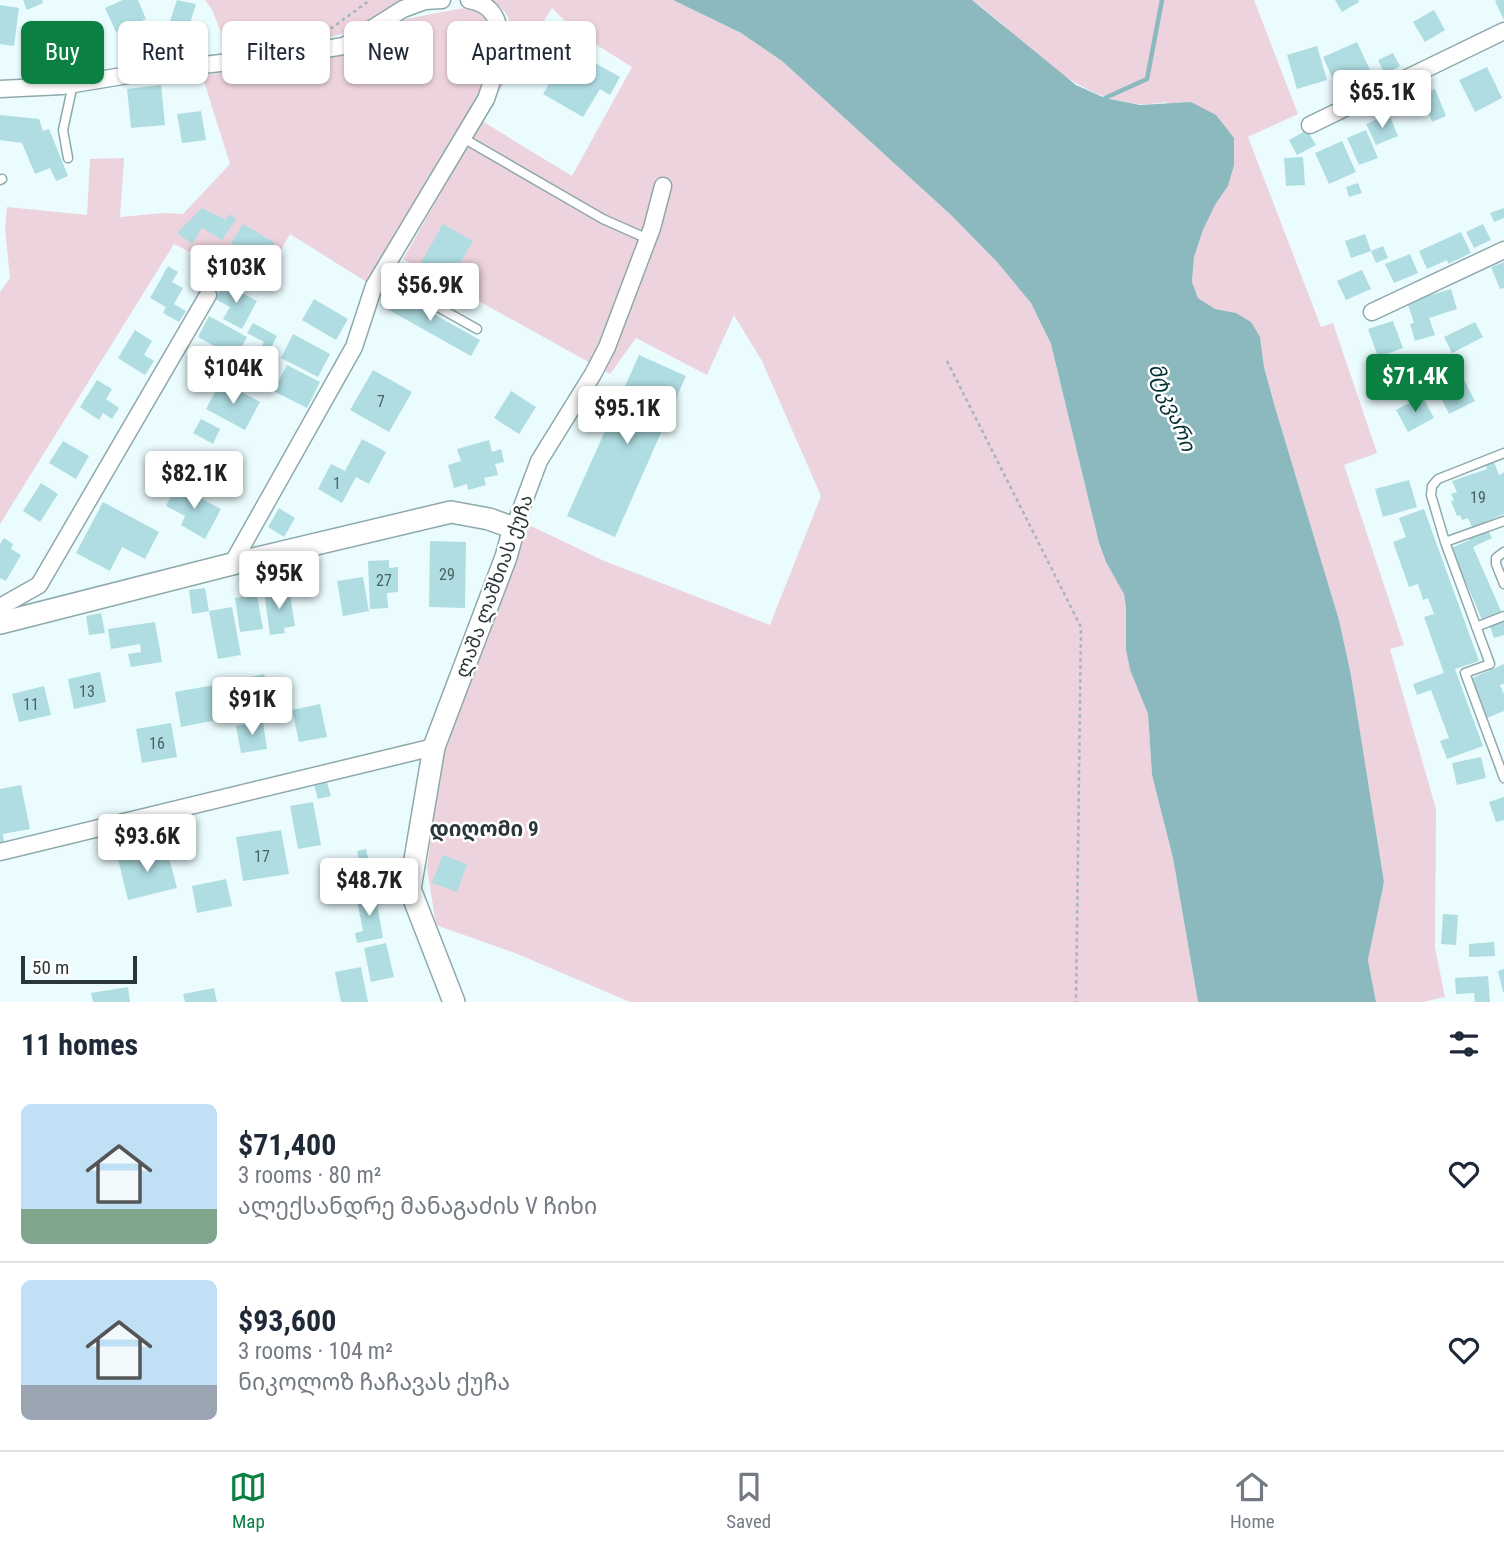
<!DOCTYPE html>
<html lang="en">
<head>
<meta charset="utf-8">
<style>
	:root { --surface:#fff; --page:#f6f6f7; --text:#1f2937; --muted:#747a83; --line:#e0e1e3; --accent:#0b8043 }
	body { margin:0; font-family:"Roboto Condensed","Noto Sans Georgian",sans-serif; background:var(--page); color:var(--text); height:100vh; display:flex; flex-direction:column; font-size:26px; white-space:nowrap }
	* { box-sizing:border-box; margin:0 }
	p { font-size:23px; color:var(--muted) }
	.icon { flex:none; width:38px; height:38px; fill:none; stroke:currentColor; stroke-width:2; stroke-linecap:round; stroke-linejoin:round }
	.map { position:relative; height:1002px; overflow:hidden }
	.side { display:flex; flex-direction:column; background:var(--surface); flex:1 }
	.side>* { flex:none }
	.hud { position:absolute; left:21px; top:21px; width:700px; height:63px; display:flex; gap:14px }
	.scale { position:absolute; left:21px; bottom:18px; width:116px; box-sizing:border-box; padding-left:7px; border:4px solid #2b3638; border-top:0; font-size:19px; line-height:24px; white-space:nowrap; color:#2b3638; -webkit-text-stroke:5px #fff; paint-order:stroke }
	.price { position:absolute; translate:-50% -60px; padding:0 16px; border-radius:7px; background:#fff; color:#222; font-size:23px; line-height:46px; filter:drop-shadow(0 2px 4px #0008) }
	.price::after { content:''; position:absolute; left:50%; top:42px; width:21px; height:16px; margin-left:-10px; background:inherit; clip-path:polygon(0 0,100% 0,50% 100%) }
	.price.selected { background:var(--accent); color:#fff }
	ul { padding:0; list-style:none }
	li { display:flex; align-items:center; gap:21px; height:175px; padding:0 21px }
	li+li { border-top:2px solid var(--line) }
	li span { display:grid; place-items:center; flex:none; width:196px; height:140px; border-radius:10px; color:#555 }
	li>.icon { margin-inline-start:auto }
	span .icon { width:84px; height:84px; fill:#fffc; stroke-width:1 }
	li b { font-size:30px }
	h2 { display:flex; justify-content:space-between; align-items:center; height:84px; padding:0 21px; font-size:30px }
	.pill { padding:0 24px; border-radius:10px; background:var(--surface); box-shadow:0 2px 5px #0004; font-size:24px; line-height:63px }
	.pill.selected { background:var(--accent); color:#fff }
	.menu { display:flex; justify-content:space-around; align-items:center; height:98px; border-top:2px solid var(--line); background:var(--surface); font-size:19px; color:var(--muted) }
	.menu a { display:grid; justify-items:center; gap:4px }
	.menu .selected { color:var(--accent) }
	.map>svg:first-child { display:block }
</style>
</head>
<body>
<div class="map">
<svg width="1504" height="1002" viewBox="0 0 1504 1002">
	<rect width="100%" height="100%" fill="#ebfcfe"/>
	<path fill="#edd3dd" d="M 205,0 L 403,0 C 391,8 380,18 367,24 C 330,43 270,48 229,52 L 212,10 Z
		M 492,0 L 673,0 L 741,33 L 782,61 L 951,215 L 997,262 L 1031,303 L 1051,344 L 1099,543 L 1106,562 L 1124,593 L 1126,608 L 1126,650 L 1130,670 L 1148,714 L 1152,775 L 1173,858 L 1198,1002 L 630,1002 L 515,953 L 436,925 L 427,868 L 443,739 L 467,687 L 529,525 L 602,560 L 770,625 L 821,496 L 762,361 L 734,315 L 707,375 L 636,338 L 610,374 L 403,259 L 482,121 L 572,176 L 632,67 L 576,32 L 552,8 L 495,98 C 505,74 523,36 504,11 C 501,7 496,4 492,0 Z
		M 972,0 L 1254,0 L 1298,114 L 1248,137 L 1321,327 L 1333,323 L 1377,453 L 1344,465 L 1404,645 L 1390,649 L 1436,809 L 1435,948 L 1445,997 L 1423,1002 L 1376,1002 L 1368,960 L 1384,882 L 1351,675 L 1339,620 L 1275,407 L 1264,367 L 1260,337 L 1236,313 L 1215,309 L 1198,298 L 1192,282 L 1194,257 L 1203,230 L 1215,205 L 1228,186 L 1166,102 C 1158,103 1148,105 1139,104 C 1069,99 1025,38 972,0 Z
		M 470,7 C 477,10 484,11 489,18 C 501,34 485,81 479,99 L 368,283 L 290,234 L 259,288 L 174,244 L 0,524 L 0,292 L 10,278 L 5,229 L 7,207 L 87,215 L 90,159 L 124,158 L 120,217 L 163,213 L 183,214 L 230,164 L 202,75 L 285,65 L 345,54 L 376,38 L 405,19 Z"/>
	<path fill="#8cb9be" d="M 673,0 L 972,0 L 1076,85 L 1105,98 L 1140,105 L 1191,102 L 1216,115 L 1234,138 L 1234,165 L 1228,186 L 1215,205 L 1203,230 L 1194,257 L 1192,282 L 1198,298 L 1215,309 L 1236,313 L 1251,322 L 1260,337 L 1264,367 L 1275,407 L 1339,620 L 1351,675 L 1384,882 L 1368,960 L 1376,1002 L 1198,1002 L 1173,858 L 1152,775 L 1148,714 L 1130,670 L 1126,650 L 1126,608 L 1124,594 L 1106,562 L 1099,543 L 1051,344 L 1031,303 L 997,262 L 951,215 L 782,61 L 741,33 Z"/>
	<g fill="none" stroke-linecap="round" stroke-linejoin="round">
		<path stroke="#8cb9be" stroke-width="4.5" d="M 1101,102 L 1105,98 L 1147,79 L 1162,0"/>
	</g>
	<path fill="#afdde2" d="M 23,0 L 42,0 L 43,3 L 27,10 Z
		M 123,0 L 138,0 L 146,19 L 116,32 L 105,8 Z
		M 177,0 L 196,4 L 187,33 L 168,27 Z
		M 1335,0 L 1358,0 L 1359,2 L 1342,12 Z
		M 1498,0 L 1504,0 L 1504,20 L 1495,1 Z
		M 0,5 L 19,8 L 14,46 L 0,44 Z
		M 1434,10 L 1445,30 L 1425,42 L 1413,22 Z
		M 1357,42 L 1371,72 L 1337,88 L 1323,57 Z
		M 1317,46 L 1327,80 L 1297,89 L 1287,55 Z
		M 1393,53 L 1400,66 L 1385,74 L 1378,60 Z
		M 569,56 L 585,65 L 588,59 L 620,77 L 610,95 L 600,89 L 583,117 L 543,94 L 554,75 L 557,77 Z
		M 1487,67 L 1502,98 L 1475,112 L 1459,80 Z
		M 161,85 L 165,125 L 131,128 L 127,89 Z
		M 1435,89 L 1446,116 L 1432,122 L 1421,94 Z
		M 201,111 L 206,140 L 182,143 L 177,114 Z
		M 1389,114 L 1398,136 L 1376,145 L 1366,124 Z
		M 0,115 L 39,119 L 43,131 L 49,129 L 68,176 L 56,181 L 50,168 L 35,174 L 22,143 L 0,140 Z
		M 1307,130 L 1316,145 L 1297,155 L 1289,140 Z
		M 1366,130 L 1378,158 L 1359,165 L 1347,138 Z
		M 1342,141 L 1356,172 L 1329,184 L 1315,153 Z
		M 1303,157 L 1305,185 L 1286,186 L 1284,158 Z
		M 1358,183 L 1362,193 L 1349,197 L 1346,187 Z
		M 202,208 L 226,220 L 229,214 L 236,219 L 222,240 L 202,228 L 192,244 L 177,233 Z
		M 1504,208 L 1504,218 L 1494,222 L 1490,213 Z
		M 243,224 L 275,243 L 258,269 L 246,262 L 250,256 L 231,244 Z
		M 443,224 L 473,241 L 450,280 L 420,264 Z
		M 1483,224 L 1491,240 L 1474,248 L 1466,232 Z
		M 1461,232 L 1471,253 L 1448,264 L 1447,260 L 1427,269 L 1419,251 Z
		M 1365,234 L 1371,251 L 1351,258 L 1345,241 Z
		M 1383,246 L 1388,258 L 1376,263 L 1371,251 Z
		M 1410,254 L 1418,273 L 1394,283 L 1385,264 Z
		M 1504,262 L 1504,288 L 1500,289 L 1491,267 Z
		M 168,266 L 178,272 L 172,282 L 183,288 L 174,304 L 186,311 L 179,322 L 163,313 L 166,307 L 150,298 Z
		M 1362,270 L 1371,289 L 1346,300 L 1337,281 Z
		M 224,283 L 257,301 L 242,329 L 223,319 L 230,307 L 215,299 Z
		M 389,289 L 480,340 L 471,356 L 380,305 Z
		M 1451,289 L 1457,309 L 1429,318 L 1435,335 L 1415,341 L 1410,324 L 1414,323 L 1407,302 Z
		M 314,299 L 348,319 L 336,340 L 302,320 Z
		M 209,316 L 247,337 L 224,378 L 206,369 L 218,348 L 198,337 Z
		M 1393,321 L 1403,348 L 1378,357 L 1368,329 Z
		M 1475,322 L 1483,337 L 1452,353 L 1444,337 Z
		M 253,323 L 277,336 L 268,354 L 260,349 L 264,342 L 247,333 Z
		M 135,330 L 152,341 L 144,355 L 154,361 L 145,375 L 118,358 Z
		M 293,334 L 330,354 L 318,377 L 281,358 Z
		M 639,355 L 686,376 L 615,537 L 567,516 Z
		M 287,365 L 320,382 L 307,408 L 273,391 Z
		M 373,370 L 412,392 L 389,432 L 350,410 Z
		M 1462,376 L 1475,401 L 1449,414 L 1436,388 Z
		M 97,380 L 112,389 L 106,399 L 119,408 L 112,419 L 103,413 L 99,420 L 80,407 Z
		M 221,381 L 260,402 L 245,430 L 206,409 Z
		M 511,391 L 536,407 L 519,434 L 494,418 Z
		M 1422,396 L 1434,418 L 1408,432 L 1396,410 Z
		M 201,419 L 220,429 L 213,444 L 193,433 Z
		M 362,439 L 386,452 L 369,484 L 356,477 L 342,503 L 318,489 L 331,464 L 345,471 Z
		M 489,440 L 492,452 L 501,449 L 504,462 L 495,464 L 498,475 L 484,478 L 486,485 L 468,490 L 467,484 L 454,488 L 448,465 L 461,461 L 457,449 Z
		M 63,441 L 89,456 L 76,479 L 49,463 Z
		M 1494,462 L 1499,475 L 1504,472 L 1504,514 L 1480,524 L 1481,526 L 1473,529 L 1468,518 L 1462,520 L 1460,515 L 1457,516 L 1451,501 L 1454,500 L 1451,494 L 1457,492 L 1452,481 L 1487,469 L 1486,466 Z
		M 1409,480 L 1417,507 L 1383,517 L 1375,489 Z
		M 41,483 L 58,494 L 40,522 L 23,511 Z
		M 176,486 L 190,494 L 194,486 L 203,491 L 200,498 L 221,509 L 205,539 L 181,525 L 185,516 L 166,506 Z
		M 103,502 L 159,532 L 145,559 L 122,547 L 110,571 L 76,553 Z
		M 279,508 L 295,518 L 284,537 L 268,527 Z
		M 1424,509 L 1479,661 L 1455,669 L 1483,746 L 1447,759 L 1440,741 L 1449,738 L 1431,690 L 1417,695 L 1413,684 L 1444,673 L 1424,617 L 1434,614 L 1428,598 L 1423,600 L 1418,584 L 1409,587 L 1393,542 L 1406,537 L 1399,518 Z
		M 1487,528 L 1492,538 L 1473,547 L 1502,613 L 1483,622 L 1451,548 L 1470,540 L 1468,536 Z
		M 4,538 L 13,544 L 11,549 L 21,555 L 6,581 L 0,578 L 0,544 Z
		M 430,541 L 466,542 L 465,608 L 429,607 Z
		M 389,560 L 389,568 L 398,567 L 398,592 L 387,593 L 388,608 L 370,609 L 368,561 Z
		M 363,577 L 369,611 L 343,616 L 337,581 Z
		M 205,588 L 209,611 L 192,614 L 189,590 Z
		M 289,588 L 295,626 L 284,628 L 285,633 L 270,635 L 264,592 Z
		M 257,595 L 263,629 L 240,632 L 235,598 Z
		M 232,607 L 241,655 L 218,659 L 209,611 Z
		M 101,613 L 105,633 L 89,635 L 86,616 Z
		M 1504,619 L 1504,635 L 1494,638 L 1489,624 Z
		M 155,622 L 162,662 L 131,667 L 128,654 L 141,652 L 140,644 L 111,649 L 108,629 Z
		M 1504,664 L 1504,684 L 1500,685 L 1504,694 L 1504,711 L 1487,718 L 1470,679 Z
		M 100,672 L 106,702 L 74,709 L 68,679 Z
		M 264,674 L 270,697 L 243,704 L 237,680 Z
		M 220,684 L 227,718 L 181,727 L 175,692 Z
		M 44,686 L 51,715 L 19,722 L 12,694 Z
		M 320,704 L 327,737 L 299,742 L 292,710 Z
		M 263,722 L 267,749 L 241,753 L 236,726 Z
		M 171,723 L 177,757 L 142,763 L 136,729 Z
		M 1481,757 L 1486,778 L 1457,785 L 1452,763 Z
		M 326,779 L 331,796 L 318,799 L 313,782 Z
		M 21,785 L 30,829 L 3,834 L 4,842 L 0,843 L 0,789 Z
		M 1504,797 L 1504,820 L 1496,822 L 1489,802 Z
		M 313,802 L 321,845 L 298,849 L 290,806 Z
		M 281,830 L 289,874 L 243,881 L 236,837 Z
		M 166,847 L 177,888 L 128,900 L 118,859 Z
		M 366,849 L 373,880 L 351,885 L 347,867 L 360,864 L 357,851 Z
		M 443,855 L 467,864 L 457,892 L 432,883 Z
		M 226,879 L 232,906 L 197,913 L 192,886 Z
		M 375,892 L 383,938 L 357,943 L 355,933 L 363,931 L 356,895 Z
		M 1443,914 L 1458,915 L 1456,945 L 1441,944 Z
		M 1494,942 L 1495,956 L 1469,957 L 1469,944 Z
		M 386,943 L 394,977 L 371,982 L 364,948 Z
		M 361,967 L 368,1002 L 341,1002 L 335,972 Z
		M 1504,969 L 1504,992 L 1503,992 L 1498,971 Z
		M 1488,976 L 1490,1002 L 1475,1002 L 1474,993 L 1456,994 L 1455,978 Z
		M 128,987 L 130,1002 L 93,1002 L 91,993 Z
		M 214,988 L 217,1002 L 185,1002 L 183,994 Z"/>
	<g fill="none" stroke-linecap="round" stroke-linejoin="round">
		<g stroke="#8ea9ac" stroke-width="11">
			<path id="service" d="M 463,138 L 603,219 L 648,239
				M 68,158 L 63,130 L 73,84
				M 0,180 L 2,179
				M 381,275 L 477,329
				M 1504,453 L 1438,479 L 1432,486 L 1431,495 L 1445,542 L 1490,664 L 1465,673 L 1504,778
				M 1445,542 L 1504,521
				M 1504,552 L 1496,558 L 1496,564 L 1504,584
				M 1476,627 L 1504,616"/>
		</g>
		<g stroke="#8ea9ac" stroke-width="19">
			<path id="minor" d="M 0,89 L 62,86 L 165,69 L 267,58 L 344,46 L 403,9 L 425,1 L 442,0
				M 1310,125 L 1504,31
				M 1372,312 L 1504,250
				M 514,528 L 539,461 L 593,374 L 607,347 L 652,228 L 663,186
				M 232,564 L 354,347 L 374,286 L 486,99 C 497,68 517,8 469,0
				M 0,607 L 39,585 L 208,295
				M 0,852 L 434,747"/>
		</g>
		<g stroke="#8ea9ac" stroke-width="24">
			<path id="tertiary" d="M 0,623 L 232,564 L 451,512 L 489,519 L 514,528 L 506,557 L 434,747 L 410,889 L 454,1002"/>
		</g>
		<path stroke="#a6b5b7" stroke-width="2.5" stroke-dasharray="3.5 3.5" stroke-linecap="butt" d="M 325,33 L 370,0
			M 947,361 L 1081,627 L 1076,1002"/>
		<use href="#service" stroke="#fff" stroke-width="8"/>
		<use href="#minor" stroke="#fff" stroke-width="16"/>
		<use href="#tertiary" stroke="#fff" stroke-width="21"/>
	</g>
	<g text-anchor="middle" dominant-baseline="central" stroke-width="5" stroke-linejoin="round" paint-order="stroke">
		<g font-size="16" fill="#4c6062">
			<text x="381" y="401">7</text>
			<text x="337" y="483">1</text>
			<text x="1478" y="497">19</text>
			<text x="447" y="574">29</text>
			<text x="384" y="580">27</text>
			<text x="87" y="691">13</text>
			<text x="31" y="704">11</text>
			<text x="157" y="743">16</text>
			<text x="262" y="856">17</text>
		</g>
		<g font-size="19" fill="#2b3638" stroke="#fff">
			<text transform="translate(494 586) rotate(-70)">ლაშა ლაშხიას ქუჩა</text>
		</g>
		<g font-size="21" font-style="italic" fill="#023035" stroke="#fff">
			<text transform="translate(1172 407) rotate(68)">მტკვარი</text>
		</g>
		<g font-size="21" font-weight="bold" fill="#2b3638" stroke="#fff">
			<text x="484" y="829">დიღომი 9</text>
		</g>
	</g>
</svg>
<div class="scale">50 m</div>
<b class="price" style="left:1382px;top:130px">$65.1K</b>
<b class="price" style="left:236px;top:305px">$103K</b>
<b class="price" style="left:430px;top:323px">$56.9K</b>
<b class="price" style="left:233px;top:406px">$104K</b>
<b class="price selected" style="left:1415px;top:414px">$71.4K</b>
<b class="price" style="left:627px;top:446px">$95.1K</b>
<b class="price" style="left:194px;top:511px">$82.1K</b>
<b class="price" style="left:279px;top:611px">$95K</b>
<b class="price" style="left:252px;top:737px">$91K</b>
<b class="price" style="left:147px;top:874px">$93.6K</b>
<b class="price" style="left:369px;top:918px">$48.7K</b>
<div class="hud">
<a class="pill selected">Buy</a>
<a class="pill">Rent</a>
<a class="pill">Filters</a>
<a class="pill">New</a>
<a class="pill">Apartment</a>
</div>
</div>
<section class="side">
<h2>11 homes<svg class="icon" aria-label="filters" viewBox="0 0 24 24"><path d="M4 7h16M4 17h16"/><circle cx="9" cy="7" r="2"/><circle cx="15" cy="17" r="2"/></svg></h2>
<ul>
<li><span style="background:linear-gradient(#bfe0f5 75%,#7fa58c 0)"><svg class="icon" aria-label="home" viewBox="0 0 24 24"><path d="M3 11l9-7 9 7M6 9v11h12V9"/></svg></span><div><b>$71,400</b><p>3 rooms · 80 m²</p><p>ალექსანდრე მანაგაძის V ჩიხი</p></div><svg class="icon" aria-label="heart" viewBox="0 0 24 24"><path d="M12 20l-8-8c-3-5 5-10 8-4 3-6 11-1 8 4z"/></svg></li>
<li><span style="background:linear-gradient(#bfe0f5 75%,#9aa5b1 0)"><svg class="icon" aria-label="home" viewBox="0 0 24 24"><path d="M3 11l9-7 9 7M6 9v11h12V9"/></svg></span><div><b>$93,600</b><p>3 rooms · 104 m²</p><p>ნიკოლოზ ჩაჩავას ქუჩა</p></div><svg class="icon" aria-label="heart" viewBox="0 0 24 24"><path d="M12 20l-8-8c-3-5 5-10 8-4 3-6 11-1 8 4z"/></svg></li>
</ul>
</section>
<nav class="menu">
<a class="selected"><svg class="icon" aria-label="map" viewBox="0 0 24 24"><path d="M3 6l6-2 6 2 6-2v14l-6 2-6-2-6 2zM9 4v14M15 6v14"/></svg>Map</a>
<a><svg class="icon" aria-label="saved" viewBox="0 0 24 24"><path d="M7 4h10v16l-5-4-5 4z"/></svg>Saved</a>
<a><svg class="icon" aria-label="home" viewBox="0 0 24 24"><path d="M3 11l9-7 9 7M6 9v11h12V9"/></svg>Home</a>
</nav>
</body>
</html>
